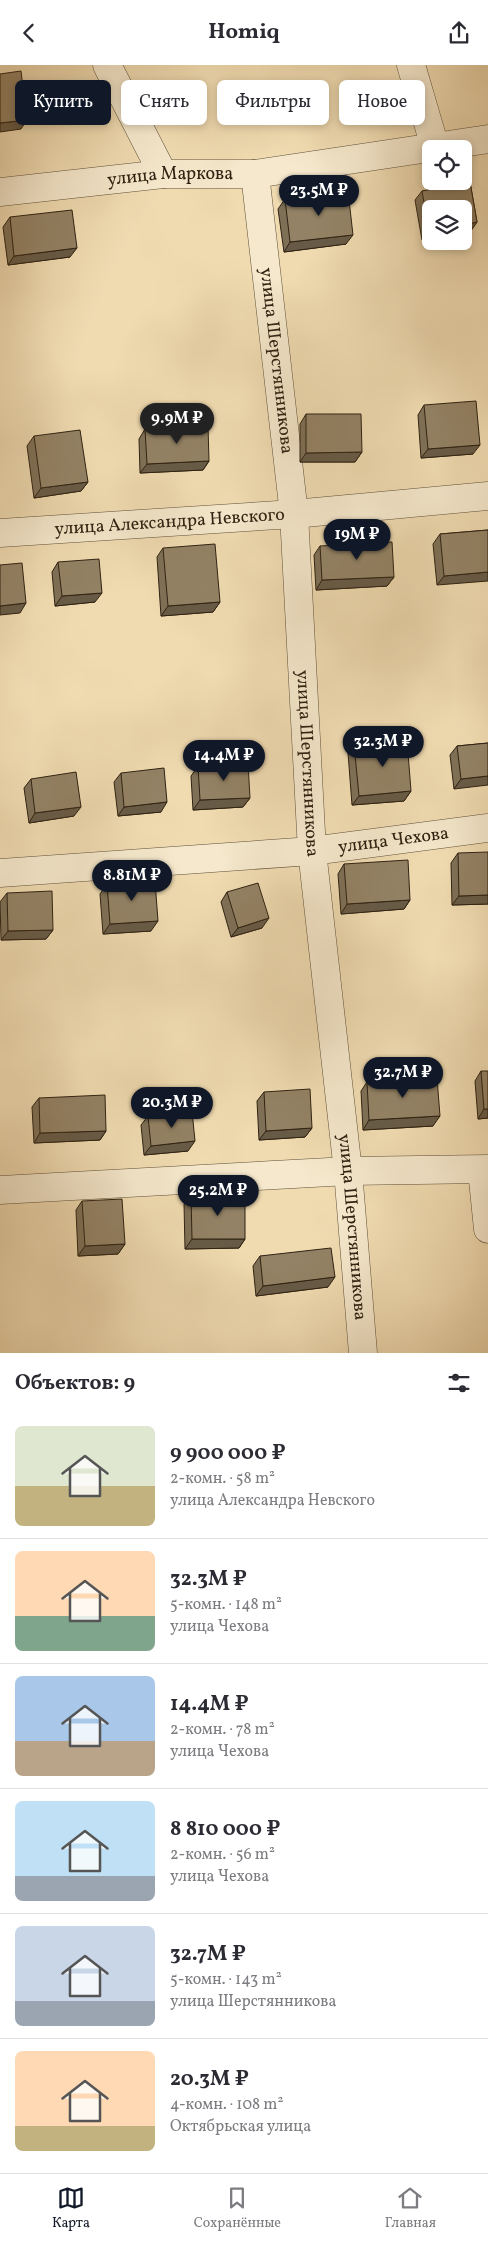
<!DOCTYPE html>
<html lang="ru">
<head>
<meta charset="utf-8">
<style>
	:root { --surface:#fff; --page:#f7f7f7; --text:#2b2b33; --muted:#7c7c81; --line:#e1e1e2; --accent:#111827 }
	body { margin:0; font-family:Vollkorn,serif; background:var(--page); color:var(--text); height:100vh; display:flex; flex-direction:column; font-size:19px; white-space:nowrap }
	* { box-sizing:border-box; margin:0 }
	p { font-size:16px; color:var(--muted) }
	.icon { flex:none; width:28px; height:28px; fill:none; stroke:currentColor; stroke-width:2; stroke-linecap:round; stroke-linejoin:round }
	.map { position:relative; height:1288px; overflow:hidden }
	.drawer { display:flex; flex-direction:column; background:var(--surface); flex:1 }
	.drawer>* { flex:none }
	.banner { position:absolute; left:15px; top:15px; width:459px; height:45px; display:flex; gap:10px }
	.tools { position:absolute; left:422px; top:75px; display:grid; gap:10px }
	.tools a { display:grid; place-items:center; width:50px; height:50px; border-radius:8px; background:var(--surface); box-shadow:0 2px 8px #0003; font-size:25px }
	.price { position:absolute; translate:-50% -42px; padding:0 11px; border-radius:18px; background:var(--accent); color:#fff; font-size:16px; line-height:32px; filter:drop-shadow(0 1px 2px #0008) }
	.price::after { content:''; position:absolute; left:50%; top:30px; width:15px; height:11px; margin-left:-8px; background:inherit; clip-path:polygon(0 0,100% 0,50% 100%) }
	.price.selected { background:#222; color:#fff }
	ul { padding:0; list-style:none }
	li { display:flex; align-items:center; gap:15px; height:125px; padding:0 15px }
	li+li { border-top:1px solid var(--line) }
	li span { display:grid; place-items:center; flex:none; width:140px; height:100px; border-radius:8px; color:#555 }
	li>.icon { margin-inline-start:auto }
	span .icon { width:60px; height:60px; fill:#fffc; stroke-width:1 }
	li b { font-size:21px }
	h2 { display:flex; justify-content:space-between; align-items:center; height:60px; padding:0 15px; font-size:21px }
	.chip { padding:0 18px; border-radius:8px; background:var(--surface); box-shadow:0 2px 8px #0003; font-size:18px; line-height:45px }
	.chip.selected { background:var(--accent); color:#fff }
	header { display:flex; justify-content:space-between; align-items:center; height:65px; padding:0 15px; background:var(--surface); font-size:22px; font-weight:700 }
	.menu { display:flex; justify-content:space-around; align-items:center; height:70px; border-top:1px solid var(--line); background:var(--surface); font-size:14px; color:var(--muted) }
	.menu a { display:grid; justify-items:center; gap:2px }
	.menu .selected { color:var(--accent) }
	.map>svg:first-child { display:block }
</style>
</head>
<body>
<header><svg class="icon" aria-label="back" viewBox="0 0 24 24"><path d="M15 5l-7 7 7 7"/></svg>Homiq<svg class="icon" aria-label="share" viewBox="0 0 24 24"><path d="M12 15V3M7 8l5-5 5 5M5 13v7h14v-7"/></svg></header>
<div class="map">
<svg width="488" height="1288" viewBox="0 0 488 1288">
	<rect width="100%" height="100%" fill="#f0dbb1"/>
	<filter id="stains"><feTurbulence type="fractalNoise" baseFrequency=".004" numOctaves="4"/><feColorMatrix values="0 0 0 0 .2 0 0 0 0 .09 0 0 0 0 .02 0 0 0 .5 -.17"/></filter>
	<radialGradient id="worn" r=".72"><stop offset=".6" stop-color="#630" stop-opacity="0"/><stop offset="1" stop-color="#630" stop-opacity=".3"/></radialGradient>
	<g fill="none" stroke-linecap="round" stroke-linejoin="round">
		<g stroke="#5f503a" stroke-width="29">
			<g id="street">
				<path d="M 107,0 L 163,109"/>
				<path d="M 411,0 L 435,82"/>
				<path id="s1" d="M 255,109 L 294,449 L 312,786 L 348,1106 L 363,1288"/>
				<path id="s2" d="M 0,127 L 163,109 L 255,109 L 488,74"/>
				<path id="s3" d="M 0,468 L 294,449 L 488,431"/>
				<path id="s4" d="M 0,808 L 312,786 L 488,763"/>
				<path d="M 482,1105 L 488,1164"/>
				<path d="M 0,1125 L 348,1106 L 488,1104"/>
			</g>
		</g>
		<use href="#street" stroke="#f5e8cc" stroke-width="28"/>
	</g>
	<path fill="#7e7057" stroke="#2f2212" d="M 470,117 L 477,157 L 470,167 L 464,168 L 464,144 L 431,144 L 431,174 L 422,175 L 415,135 L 422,126 Z
		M 285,134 L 346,179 L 284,187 L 278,144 Z
		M 10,152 L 70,192 L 8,200 L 3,162 Z
		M 424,340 L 473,389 L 421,393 L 418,350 Z
		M 306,349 L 362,387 L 355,397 L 300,397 L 300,359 Z
		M 145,364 L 209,396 L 203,405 L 140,408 L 139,374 Z
		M 34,371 L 88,417 L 81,426 L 34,433 L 27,381 Z
		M 488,465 L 437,520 L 433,479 L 440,469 Z
		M 320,481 L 394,512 L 387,521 L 316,525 L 314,490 Z
		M 163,483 L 220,537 L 213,547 L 161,551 L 157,492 Z
		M 58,497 L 95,537 L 55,541 L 52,507 Z
		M 488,678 L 454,724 L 450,690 L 457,681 Z
		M 354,679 L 411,726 L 404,736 L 352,740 L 348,688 Z
		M 198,701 L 250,733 L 243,742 L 193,745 L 191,711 Z
		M 121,708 L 161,747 L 118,751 L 114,717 Z
		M 31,714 L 74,751 L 29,758 L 24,723 Z
		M 458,788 L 488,839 L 452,840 L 451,798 Z
		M 344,799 L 410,835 L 404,844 L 341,849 L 338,809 Z
		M 107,819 L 151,866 L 103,869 L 100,829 Z
		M 227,827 L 262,863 L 231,872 L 221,837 Z
		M 7,828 L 53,865 L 46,874 L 1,875 L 0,837 Z
		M 481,1006 L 488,1053 L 478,1054 L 475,1016 Z
		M 367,1017 L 433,1061 L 363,1065 L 361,1026 Z
		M 264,1027 L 312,1063 L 305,1072 L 259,1075 L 257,1036 Z
		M 39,1033 L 106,1066 L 100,1075 L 34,1078 L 32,1042 Z
		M 148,1051 L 188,1086 L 144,1090 L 141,1060 Z
		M 191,1130 L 245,1174 L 239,1183 L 185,1184 L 184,1139 Z
		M 82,1136 L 125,1179 L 118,1189 L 78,1191 L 76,1145 Z
		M 260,1191 L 328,1222 L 256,1231 L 253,1201 Z"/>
	<path fill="#675b47" stroke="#2f2212" d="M 27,55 L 21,64 L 0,67 L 0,58 Z
		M 477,157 L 470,167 L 464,168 L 464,160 Z
		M 431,165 L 431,174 L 422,175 L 429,166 Z
		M 353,170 L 346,179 L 284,187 L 290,177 Z
		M 77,183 L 70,192 L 8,200 L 14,191 Z
		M 480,380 L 473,389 L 421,393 L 428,384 Z
		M 362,387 L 355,397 L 300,397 L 306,388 Z
		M 209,396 L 203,405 L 140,408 L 147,399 Z
		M 88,417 L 81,426 L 34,433 L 41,423 Z
		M 488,507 L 488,516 L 437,520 L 444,511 Z
		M 394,512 L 387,521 L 316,525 L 322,515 Z
		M 102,528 L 95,537 L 55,541 L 62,531 Z
		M 220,537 L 213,547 L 161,551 L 168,541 Z
		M 26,538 L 20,548 L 0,550 L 0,541 Z
		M 488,711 L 488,720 L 454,724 L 461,714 Z
		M 411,726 L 404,736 L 352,740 L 359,731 Z
		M 250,733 L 243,742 L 193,745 L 200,735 Z
		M 167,737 L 161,747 L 118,751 L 124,742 Z
		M 81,742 L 74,751 L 29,758 L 35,748 Z
		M 488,830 L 488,839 L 452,840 L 459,831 Z
		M 410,835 L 404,844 L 341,849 L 347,839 Z
		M 269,853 L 262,863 L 231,872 L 238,863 Z
		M 158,856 L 151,866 L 103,869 L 110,859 Z
		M 53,865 L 46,874 L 1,875 L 8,866 Z
		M 484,1044 L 488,1044 L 488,1053 L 478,1054 Z
		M 440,1051 L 433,1061 L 363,1065 L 369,1055 Z
		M 312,1063 L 305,1072 L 259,1075 L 266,1066 Z
		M 106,1066 L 100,1075 L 34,1078 L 40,1068 Z
		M 195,1076 L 188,1086 L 144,1090 L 151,1081 Z
		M 192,1174 L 245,1174 L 239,1183 L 185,1184 Z
		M 125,1179 L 118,1189 L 78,1191 L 85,1181 Z
		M 335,1212 L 328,1222 L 256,1231 L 263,1221 Z"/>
	<path fill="#938265" stroke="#2f2212" d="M 21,6 L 27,55 L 0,58 L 0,9 Z
		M 470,117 L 477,157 L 464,160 L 464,144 L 431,144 L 431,165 L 429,166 L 422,126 Z
		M 348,126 L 353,170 L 290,177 L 285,134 Z
		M 72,145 L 77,183 L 14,191 L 10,152 Z
		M 476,336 L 480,380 L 428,384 L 424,340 Z
		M 306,349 L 361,349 L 362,387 L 306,388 Z
		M 208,361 L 209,396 L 147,399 L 145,364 Z
		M 80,365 L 88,417 L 41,423 L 34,371 Z
		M 488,465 L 488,507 L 444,511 L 440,469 Z
		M 392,477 L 394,512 L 322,515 L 320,481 Z
		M 215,479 L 220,537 L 168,541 L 163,483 Z
		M 99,494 L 102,528 L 62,531 L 58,497 Z
		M 22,498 L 26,538 L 0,541 L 0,500 Z
		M 407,675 L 411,726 L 359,731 L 354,679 Z
		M 488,678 L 488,711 L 461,714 L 457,681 Z
		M 248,698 L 250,733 L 200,735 L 198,701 Z
		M 164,703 L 167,737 L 124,742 L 121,708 Z
		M 76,707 L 81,742 L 35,748 L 31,714 Z
		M 488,787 L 488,830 L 459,831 L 458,788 Z
		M 408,795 L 410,835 L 347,839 L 344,799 Z
		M 155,816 L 158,856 L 110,859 L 107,819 Z
		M 258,818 L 269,853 L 238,863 L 227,827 Z
		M 52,826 L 53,865 L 8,866 L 7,828 Z
		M 481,1006 L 488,1006 L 488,1044 L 484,1044 Z
		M 437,1013 L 440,1051 L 369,1055 L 367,1017 Z
		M 310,1024 L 312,1063 L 266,1066 L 264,1027 Z
		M 105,1030 L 106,1066 L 40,1068 L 39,1033 Z
		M 192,1046 L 195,1076 L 151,1081 L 148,1051 Z
		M 245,1129 L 245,1174 L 192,1174 L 191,1130 Z
		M 122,1134 L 125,1179 L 85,1181 L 82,1136 Z
		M 331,1183 L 335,1212 L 263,1221 L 260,1191 Z"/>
	<g text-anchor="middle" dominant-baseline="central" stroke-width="4.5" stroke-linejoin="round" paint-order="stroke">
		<g font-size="18" fill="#2f2212" stroke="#f5e8cc">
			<text stroke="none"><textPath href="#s2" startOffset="171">улица Маркова</textPath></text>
			<text stroke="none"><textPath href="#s1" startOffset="188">улица Шерстянникова</textPath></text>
			<text stroke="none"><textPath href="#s3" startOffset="170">улица Александра Невского</textPath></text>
			<text stroke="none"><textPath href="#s1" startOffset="592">улица Шерстянникова</textPath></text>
			<text stroke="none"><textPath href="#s4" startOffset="395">улица Чехова</textPath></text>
			<text stroke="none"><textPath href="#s1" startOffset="1058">улица Шерстянникова</textPath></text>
		</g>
	</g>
	<rect width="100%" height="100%" filter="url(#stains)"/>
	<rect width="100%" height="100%" fill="url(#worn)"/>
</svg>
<div class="tools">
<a><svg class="icon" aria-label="locate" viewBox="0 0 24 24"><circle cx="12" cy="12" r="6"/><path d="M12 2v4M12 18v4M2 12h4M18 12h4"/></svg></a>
<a><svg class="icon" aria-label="layers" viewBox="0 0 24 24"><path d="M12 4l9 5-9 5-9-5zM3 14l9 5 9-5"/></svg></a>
</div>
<b class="price" style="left:319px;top:152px">23.5M ₽</b>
<b class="price selected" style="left:177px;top:380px">9.9M ₽</b>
<b class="price" style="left:357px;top:496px">19M ₽</b>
<b class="price" style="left:383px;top:703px">32.3M ₽</b>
<b class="price" style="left:224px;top:717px">14.4M ₽</b>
<b class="price" style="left:132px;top:837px">8.81M ₽</b>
<b class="price" style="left:403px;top:1034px">32.7M ₽</b>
<b class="price" style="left:172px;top:1064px">20.3M ₽</b>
<b class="price" style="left:218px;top:1152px">25.2M ₽</b>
<div class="banner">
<a class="chip selected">Купить</a>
<a class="chip">Снять</a>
<a class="chip">Фильтры</a>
<a class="chip">Новое</a>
</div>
</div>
<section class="drawer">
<h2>Объектов: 9<svg class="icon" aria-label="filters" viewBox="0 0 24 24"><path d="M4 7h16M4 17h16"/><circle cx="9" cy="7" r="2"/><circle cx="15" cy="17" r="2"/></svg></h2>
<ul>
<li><span style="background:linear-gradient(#dfe7d0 60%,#c2b280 0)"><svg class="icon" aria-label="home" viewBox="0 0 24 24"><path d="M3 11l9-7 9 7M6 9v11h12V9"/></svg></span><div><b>9 900 000 ₽</b><p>2-комн. · 58 m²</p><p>улица Александра Невского</p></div></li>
<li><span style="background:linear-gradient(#ffd9b3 65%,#7fa58c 0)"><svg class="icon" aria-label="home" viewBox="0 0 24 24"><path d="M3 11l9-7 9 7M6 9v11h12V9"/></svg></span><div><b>32.3M ₽</b><p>5-комн. · 148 m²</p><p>улица Чехова</p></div></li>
<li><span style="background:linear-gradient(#a9c7e8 65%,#b9a48a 0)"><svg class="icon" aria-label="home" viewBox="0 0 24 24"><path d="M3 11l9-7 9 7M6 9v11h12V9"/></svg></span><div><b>14.4M ₽</b><p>2-комн. · 78 m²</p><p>улица Чехова</p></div></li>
<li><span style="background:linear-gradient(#bfe0f5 75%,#9aa5b1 0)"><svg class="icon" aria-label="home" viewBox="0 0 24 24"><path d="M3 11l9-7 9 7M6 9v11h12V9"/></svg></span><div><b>8 810 000 ₽</b><p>2-комн. · 56 m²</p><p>улица Чехова</p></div></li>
<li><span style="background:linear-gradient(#c9d6e8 75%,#9aa5b1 0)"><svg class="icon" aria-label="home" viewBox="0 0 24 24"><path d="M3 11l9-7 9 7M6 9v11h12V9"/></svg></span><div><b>32.7M ₽</b><p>5-комн. · 143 m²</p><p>улица Шерстянникова</p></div></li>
<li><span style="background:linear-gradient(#ffd9b3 75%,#c2b280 0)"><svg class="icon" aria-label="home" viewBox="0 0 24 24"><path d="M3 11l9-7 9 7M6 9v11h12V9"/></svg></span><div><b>20.3M ₽</b><p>4-комн. · 108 m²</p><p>Октябрьская улица</p></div></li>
</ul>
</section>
<nav class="menu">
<a class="selected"><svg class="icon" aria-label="map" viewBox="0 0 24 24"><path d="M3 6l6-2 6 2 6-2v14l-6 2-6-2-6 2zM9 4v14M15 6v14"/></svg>Карта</a>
<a><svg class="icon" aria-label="saved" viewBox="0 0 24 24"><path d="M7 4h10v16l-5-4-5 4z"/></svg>Сохранённые</a>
<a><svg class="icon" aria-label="home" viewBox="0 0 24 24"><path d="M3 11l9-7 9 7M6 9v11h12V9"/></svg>Главная</a>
</nav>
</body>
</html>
